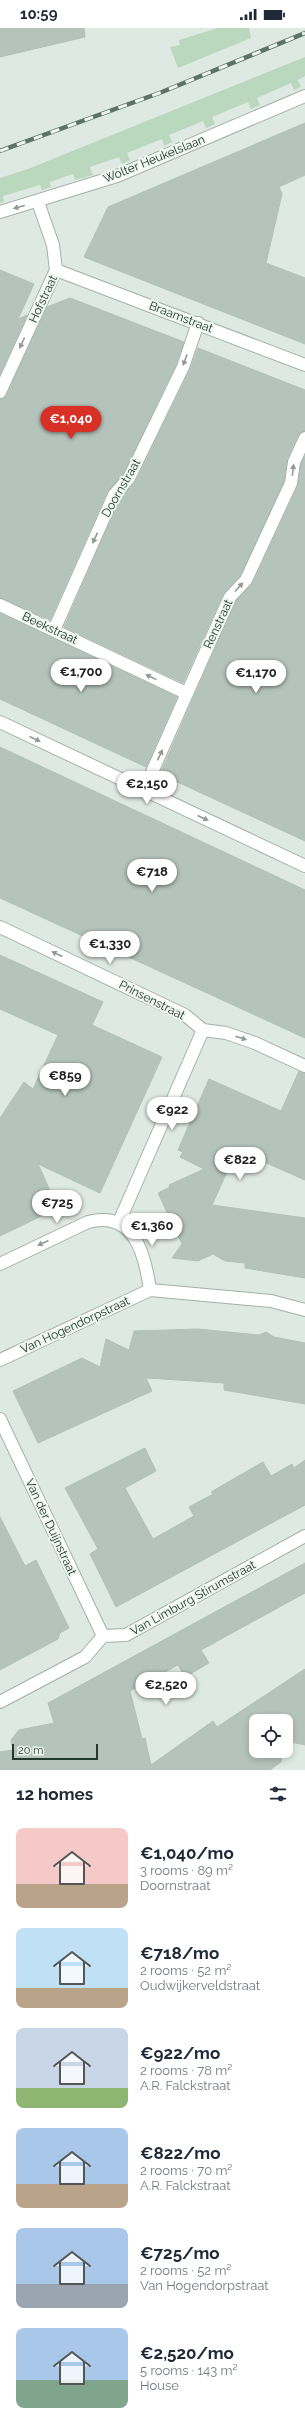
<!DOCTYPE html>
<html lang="en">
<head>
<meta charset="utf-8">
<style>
	:root { --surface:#fff; --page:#f6f6f7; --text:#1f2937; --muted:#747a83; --accent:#d93025 }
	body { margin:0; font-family:Raleway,sans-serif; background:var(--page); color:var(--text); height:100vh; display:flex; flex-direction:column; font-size:15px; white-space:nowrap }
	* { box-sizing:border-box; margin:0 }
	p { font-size:13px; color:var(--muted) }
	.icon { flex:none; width:22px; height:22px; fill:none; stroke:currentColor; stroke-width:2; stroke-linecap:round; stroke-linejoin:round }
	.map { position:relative; height:1742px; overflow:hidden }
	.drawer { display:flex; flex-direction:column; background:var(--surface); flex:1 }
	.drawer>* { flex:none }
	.fabs { position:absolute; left:249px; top:1686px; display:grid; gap:8px }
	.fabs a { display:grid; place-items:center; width:44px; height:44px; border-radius:8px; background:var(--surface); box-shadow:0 2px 6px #0003; font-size:20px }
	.scale { position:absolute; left:12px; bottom:10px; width:86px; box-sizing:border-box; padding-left:4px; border:2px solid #21372f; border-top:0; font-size:11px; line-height:14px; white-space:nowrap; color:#21372f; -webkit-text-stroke:3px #eff6f1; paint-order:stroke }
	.price { position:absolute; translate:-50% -34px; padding:0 9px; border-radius:14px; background:#fff; color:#222; font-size:13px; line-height:26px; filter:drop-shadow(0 1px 2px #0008) }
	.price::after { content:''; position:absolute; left:50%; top:24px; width:12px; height:9px; margin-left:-6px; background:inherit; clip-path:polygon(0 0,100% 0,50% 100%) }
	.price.on { background:var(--accent); color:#fff }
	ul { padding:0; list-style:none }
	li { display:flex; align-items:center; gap:12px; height:100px; padding:0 16px }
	li span { display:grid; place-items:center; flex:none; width:112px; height:80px; border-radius:8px; color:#555 }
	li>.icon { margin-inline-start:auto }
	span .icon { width:48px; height:48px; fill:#fffc; stroke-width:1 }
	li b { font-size:17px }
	h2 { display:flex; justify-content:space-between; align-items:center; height:48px; padding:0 16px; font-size:17px }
	.status { display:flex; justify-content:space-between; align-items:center; height:28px; padding:0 20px; background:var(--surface); direction:ltr }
	.status svg { height:11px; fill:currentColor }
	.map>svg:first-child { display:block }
</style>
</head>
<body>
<div class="status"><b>10:59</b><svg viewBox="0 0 49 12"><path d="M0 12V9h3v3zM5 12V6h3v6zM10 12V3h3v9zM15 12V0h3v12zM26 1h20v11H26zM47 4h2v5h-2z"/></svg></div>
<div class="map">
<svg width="305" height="1742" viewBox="0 0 305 1742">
	<rect width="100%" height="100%" fill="#dfe9e3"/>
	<path fill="#b9d8be" d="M 218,0 L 249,0 L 251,10 L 178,40 L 170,19 L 180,17 L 179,12 Z
		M 305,29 L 305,48 L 298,52 L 301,59 L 294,62 L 291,55 L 257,70 L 260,77 L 251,81 L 248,74 L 212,89 L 215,96 L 206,100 L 203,93 L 169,107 L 172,114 L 164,118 L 162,111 L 127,125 L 130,132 L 122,136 L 119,129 L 90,139 L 93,147 L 75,152 L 73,146 L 50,154 L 51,159 L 42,162 L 40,157 L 3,168 L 4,174 L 0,175 L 0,150 L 28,141 Z"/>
	<path fill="#b4c3bc" stroke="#b2c1b9" d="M 0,0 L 84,0 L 85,9 L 0,29 Z
		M 305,95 L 305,147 L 279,159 L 282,166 L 266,235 L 305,250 L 305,316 L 84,229 L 108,179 Z
		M 0,242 L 34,256 L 18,291 L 27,287 L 0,346 Z
		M 70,270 L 184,314 L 176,336 L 123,446 L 107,464 L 50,592 L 0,570 L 0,371 L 7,367 L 47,279 Z
		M 198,320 L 305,362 L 305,403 L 298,407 L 287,431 L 284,453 L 240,548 L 223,566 L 183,655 L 64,599 L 120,471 L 136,453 L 190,342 Z
		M 305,428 L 305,813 L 160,746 L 236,573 L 253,555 L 298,458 L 301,436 Z
		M 0,585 L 177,669 L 146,739 L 0,671 Z
		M 0,719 L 305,862 L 305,1010 L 0,870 Z
		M 0,927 L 103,974 L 92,997 L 162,1029 L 100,1165 L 38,1136 L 58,1180 L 0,1208 L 0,1090 L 24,1054 L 33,1061 L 58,1007 L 0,981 Z
		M 299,1043 L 305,1045 L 305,1152 L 237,1122 L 212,1177 L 305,1190 L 305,1250 L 245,1240 L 245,1235 L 225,1233 L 213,1226 L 198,1233 L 172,1230 L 182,1216 L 158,1165 L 170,1159 L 169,1157 L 204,1141 L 180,1129 L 183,1124 L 178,1122 L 209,1051 L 281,1083 Z
		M 198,1301 L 259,1307 L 266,1304 L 274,1309 L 305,1315 L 305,1376 L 224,1362 L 224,1355 L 146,1350 L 152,1363 L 38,1415 L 13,1363 L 82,1330 L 100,1339 L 106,1311 L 129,1322 L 134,1303 Z
		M 145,1420 L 156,1443 L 125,1460 L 153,1511 L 194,1488 L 189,1479 L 213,1466 L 211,1464 L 263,1434 L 271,1448 L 292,1436 L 294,1440 L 305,1432 L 305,1477 L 116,1579 L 90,1526 L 98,1521 L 65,1460 Z
		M 0,1489 L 25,1538 L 36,1532 L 69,1600 L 60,1605 L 58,1611 L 0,1642 Z
		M 305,1535 L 305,1565 L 201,1622 L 209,1635 L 185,1649 L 178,1637 L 130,1663 L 142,1711 L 145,1710 L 151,1737 L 213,1693 L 217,1699 L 305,1641 L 305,1717 L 286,1713 L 286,1693 L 256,1693 L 256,1723 L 283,1723 L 281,1734 L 270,1742 L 0,1742 L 0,1724 L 13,1722 L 11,1712 L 19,1702 L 54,1695 L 48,1675 Z"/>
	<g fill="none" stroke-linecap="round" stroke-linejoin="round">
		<g stroke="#a2b0a9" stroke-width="14">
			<path id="minor" d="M 0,184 L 117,148 L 305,68
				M 56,242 L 305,337
				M 0,364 L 56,242 L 53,217 L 38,174
				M 0,577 L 186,665
				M 54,602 L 114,467 L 129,450 L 183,339 L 198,295
				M 0,694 L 305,838
				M 144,762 L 230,569 L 246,552 L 291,455 L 294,434 L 305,410
				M 0,899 L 185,987 L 203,1002 L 226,1005 L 255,1015 L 305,1038
				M 119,1194 L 203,1002
				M 0,1236 L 88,1194 C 134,1182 145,1226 150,1262
				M 0,1332 L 150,1262 L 271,1273 L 305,1282
				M 0,1391 L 103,1608
				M 0,1674 L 85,1629 L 103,1608 L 126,1607 L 305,1508"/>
		</g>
		<use href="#minor" stroke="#fff" stroke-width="12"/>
		<g stroke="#5b736a" stroke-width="4.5">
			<path id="rail" d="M 0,123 L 162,64 L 305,5"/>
		</g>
		<use href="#rail" stroke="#eff6f1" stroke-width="3" stroke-dasharray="9" stroke-linecap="butt"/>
	</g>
	<defs><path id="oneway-solid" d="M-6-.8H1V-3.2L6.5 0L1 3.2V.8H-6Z"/></defs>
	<g fill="#909b97">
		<use href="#oneway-solid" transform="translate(19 179) rotate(165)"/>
		<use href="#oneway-solid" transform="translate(22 315) rotate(115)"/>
		<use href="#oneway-solid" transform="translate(185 332) rotate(110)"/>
		<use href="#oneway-solid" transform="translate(293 442) rotate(-83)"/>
		<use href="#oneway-solid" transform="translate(95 510) rotate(115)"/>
		<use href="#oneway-solid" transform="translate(239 559) rotate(-48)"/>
		<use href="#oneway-solid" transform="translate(151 649) rotate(-154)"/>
		<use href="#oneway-solid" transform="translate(35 711) rotate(25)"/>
		<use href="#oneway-solid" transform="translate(160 727) rotate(-65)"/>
		<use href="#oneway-solid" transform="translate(203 790) rotate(25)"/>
		<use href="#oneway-solid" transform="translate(57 926) rotate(-155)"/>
		<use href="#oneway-solid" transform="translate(241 1010) rotate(18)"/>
		<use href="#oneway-solid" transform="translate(43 1215) rotate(155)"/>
	</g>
	<g text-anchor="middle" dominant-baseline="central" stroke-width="4" stroke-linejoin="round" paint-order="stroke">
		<g font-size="12" fill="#21372f" stroke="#eff6f1">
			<text transform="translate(154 131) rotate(-22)">Wolter Heukelslaan</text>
			<text transform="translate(43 271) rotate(-65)">Hofstraat</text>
			<text transform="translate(181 289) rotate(21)">Braamstraat</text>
			<text transform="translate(121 460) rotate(-60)">Doornstraat</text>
			<text transform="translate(218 596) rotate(-65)">Renstraat</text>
			<text transform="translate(50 600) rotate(25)">Beekstraat</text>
			<text transform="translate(152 972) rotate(27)">Prinsenstraat</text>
			<text transform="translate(75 1297) rotate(-25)">Van Hogendorpstraat</text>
			<text transform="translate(51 1499) rotate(65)">Van der Duijnstraat</text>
			<text transform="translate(193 1570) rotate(-29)">Van Limburg Stirumstraat</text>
		</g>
	</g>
</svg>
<div class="fabs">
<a><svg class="icon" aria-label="locate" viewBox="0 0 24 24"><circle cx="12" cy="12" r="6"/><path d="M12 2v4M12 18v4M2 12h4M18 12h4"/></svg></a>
</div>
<div class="scale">20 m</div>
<b class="price on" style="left:71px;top:412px">€1,040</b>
<b class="price" style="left:81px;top:665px">€1,700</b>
<b class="price" style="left:256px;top:666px">€1,170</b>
<b class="price" style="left:147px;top:777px">€2,150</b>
<b class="price" style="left:152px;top:865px">€718</b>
<b class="price" style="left:110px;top:937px">€1,330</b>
<b class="price" style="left:65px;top:1069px">€859</b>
<b class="price" style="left:172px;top:1103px">€922</b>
<b class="price" style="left:240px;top:1153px">€822</b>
<b class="price" style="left:57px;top:1196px">€725</b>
<b class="price" style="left:152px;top:1219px">€1,360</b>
<b class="price" style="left:166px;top:1678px">€2,520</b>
</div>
<section class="drawer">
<h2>12 homes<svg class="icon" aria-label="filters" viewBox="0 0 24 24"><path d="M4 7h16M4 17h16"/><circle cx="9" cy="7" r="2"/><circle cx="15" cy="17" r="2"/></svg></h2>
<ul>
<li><span style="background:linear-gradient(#f6c9c9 70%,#b9a48a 0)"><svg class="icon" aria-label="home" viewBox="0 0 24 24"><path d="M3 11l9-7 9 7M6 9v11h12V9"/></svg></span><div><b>€1,040/mo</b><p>3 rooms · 89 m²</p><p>Doornstraat</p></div></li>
<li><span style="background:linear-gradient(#bfe0f5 75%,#b9a48a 0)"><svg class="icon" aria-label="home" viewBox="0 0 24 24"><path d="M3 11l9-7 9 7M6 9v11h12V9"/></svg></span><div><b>€718/mo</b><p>2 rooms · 52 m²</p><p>Oudwijkerveldstraat</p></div></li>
<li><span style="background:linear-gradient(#c9d6e8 75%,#8fb573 0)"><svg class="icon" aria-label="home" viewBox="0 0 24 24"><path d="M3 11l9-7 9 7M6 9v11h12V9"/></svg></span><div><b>€922/mo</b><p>2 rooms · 78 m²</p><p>A.R. Falckstraat</p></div></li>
<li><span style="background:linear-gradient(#a9c7e8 70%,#b9a48a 0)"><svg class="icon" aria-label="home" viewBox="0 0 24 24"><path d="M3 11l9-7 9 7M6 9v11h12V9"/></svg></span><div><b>€822/mo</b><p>2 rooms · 70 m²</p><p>A.R. Falckstraat</p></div></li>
<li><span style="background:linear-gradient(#a9c7e8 70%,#9aa5b1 0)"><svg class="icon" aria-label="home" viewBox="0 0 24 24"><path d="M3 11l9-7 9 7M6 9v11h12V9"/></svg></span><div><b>€725/mo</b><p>2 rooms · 52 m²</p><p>Van Hogendorpstraat</p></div></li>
<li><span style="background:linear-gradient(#a9c7e8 65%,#7fa58c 0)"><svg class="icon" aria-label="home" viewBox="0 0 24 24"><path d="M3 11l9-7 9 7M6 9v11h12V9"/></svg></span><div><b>€2,520/mo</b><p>5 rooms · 143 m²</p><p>House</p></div></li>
</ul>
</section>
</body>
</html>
